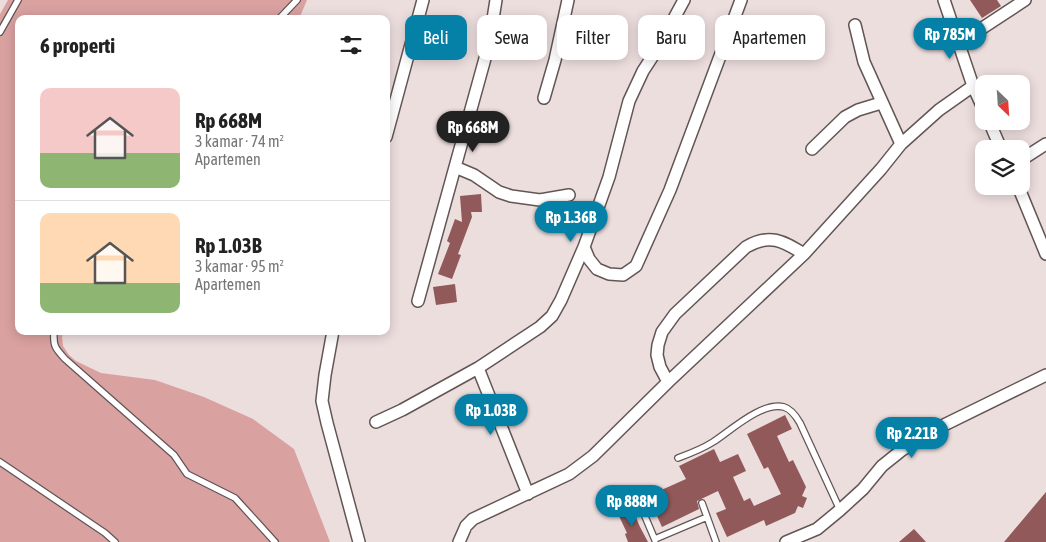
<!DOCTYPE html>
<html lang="id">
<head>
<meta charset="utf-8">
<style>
	:root { --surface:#fff; --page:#f2f2f2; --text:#222; --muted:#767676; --line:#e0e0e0; --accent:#0581a7 }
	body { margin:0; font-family:"Asap Condensed",sans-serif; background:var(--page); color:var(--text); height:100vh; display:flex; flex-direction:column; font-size:19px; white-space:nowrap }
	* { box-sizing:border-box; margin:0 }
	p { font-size:16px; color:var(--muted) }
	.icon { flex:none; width:28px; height:28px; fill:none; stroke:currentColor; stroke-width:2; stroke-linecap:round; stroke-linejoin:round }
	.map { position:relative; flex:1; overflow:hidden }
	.side { position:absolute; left:15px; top:15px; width:375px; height:320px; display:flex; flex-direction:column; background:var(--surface); border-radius:10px; box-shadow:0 2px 12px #0003 }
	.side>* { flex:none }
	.top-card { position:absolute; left:405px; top:15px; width:475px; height:45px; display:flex; gap:10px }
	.needle { width:32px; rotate:155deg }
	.controls { position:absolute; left:975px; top:75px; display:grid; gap:10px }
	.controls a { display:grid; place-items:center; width:55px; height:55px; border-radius:10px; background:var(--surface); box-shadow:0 2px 12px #0003; font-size:25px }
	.price { position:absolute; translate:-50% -42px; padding:0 11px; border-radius:18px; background:var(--accent); color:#fff; font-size:16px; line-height:32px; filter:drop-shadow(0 1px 2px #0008) }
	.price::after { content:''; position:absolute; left:50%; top:30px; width:15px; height:11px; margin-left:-8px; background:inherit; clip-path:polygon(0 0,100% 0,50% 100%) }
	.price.active { background:#222; color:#fff }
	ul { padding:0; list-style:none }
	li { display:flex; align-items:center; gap:15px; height:125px; padding:0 25px }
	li+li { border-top:1px solid var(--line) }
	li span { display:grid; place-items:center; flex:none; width:140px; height:100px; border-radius:10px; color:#555 }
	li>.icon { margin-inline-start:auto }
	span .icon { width:60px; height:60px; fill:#fffc; stroke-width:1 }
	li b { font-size:21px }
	h2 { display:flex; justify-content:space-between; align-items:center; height:60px; padding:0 25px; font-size:21px }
	.pill { padding:0 18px; border-radius:10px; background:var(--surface); box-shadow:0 2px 12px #0003; font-size:18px; line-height:45px }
	.pill.active { background:var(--accent); color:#fff }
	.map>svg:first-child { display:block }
</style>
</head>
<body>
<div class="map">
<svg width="1046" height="542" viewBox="0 0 1046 542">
	<rect width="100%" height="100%" fill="#eddede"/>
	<path fill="#daa1a1" d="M 8,0 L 307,0 L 299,19 L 19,19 L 19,331 L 64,331 L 62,336 L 63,346 L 69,355 L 76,361 L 101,373 L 155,380 L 204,397 L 253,419 L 294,449 L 330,542 L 0,542 L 0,14 Z"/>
	<path fill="#915959" d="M 970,0 L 997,0 L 1001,6 L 982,18 Z
		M 481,194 L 482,212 L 471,212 L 472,217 L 458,254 L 461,255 L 452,279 L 438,274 L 450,243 L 447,241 L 455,219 L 462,222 L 460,196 Z
		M 455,284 L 457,302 L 436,305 L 433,287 Z
		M 785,415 L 792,429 L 777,436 L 789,462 L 793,460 L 806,487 L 802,496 L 807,498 L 803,508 L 798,506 L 795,513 L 766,526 L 764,520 L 727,537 L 716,513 L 726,509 L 718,491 L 697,501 L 699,509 L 662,527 L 648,496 L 686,479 L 679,466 L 714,449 L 720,462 L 738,454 L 746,471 L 733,477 L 744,501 L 750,498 L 754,506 L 781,494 L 768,467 L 764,469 L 747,434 Z
		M 1046,492 L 1046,542 L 1004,542 Z
		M 632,508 L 640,527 L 648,542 L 628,542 L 625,534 L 627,533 L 618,514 Z
		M 914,529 L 926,542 L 899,542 Z"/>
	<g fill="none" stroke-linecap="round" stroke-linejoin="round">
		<g stroke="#625555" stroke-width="8">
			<path id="service" d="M 279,19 L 297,0
				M 0,32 L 18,0
				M 54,331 C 53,346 55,348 65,359 L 174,455 L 187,474 L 235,498 L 275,542
				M 678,458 C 689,454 702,449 713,442 C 729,432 762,401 784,407 C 791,409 796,416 800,423 L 840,510
				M 0,462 L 105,533 L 115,542
				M 702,503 L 716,542
				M 641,507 L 655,540
				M 655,539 L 707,517"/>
		</g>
		<g stroke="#625555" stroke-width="14">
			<path id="minor" d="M 944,0 L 973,86 L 984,110
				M 855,25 L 864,62 L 901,144
				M 958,44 L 1025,0
				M 544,98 L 555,60 L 568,0
				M 989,121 L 1001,149
				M 386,137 L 423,0
				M 812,149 L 845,117 L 858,110 L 881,103
				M 1021,160 L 1046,144
				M 455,167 L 474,175 L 499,192 L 511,196 L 540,200 L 569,195
				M 1018,186 L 1046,254
				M 584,247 L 589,259 L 597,269 L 609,274 L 623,275 L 636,266 L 670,190 L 741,0
				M 418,301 L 489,44 L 496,0
				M 333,331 L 325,375 L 322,401 L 327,423 L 359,542
				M 478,368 L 528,494
				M 668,382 L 660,367 L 657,355 L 658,345 L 662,332 L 675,314 L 746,247 C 770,233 783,241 804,254
				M 376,422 L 402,410 L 478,368 L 540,327 L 552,316 L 561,300 L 584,247 L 609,177 L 629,101 L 643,71 L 658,48 L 684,0
				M 459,542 L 466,526 L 473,519 L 569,474 L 593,456 L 668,382 L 804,254 L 881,169 L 901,144 L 939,110 L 973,86
				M 786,542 L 817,529 L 840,510 L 863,489 L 882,466 L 902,450 L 944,425 L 1046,375"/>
		</g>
		<use href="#service" stroke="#fff" stroke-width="5.5"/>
		<use href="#minor" stroke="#fff" stroke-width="11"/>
	</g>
</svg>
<div class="controls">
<a><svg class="needle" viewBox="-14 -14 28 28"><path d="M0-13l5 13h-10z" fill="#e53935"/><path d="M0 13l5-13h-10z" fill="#767676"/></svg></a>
<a><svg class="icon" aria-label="layers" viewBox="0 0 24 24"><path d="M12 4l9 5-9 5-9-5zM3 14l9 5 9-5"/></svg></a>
</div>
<b class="price" style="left:950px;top:60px">Rp 785M</b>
<b class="price active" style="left:473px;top:153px">Rp 668M</b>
<b class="price" style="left:571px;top:243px">Rp 1.36B</b>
<b class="price" style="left:491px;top:436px">Rp 1.03B</b>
<b class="price" style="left:912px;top:459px">Rp 2.21B</b>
<b class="price" style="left:632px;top:527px">Rp 888M</b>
<div class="top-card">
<a class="pill active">Beli</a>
<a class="pill">Sewa</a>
<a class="pill">Filter</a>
<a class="pill">Baru</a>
<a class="pill">Apartemen</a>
</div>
<section class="side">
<h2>6 properti<svg class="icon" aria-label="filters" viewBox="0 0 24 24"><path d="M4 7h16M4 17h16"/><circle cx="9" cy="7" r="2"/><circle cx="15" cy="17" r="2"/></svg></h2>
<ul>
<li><span style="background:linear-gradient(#f6c9c9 65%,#8fb573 0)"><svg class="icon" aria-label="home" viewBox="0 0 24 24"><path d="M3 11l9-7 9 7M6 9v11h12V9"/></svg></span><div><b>Rp 668M</b><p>3 kamar · 74 m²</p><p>Apartemen</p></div></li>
<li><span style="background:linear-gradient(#ffd9b3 70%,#8fb573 0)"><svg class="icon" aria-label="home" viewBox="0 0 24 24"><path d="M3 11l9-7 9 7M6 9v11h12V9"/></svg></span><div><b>Rp 1.03B</b><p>3 kamar · 95 m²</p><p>Apartemen</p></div></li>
</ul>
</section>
</div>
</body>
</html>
